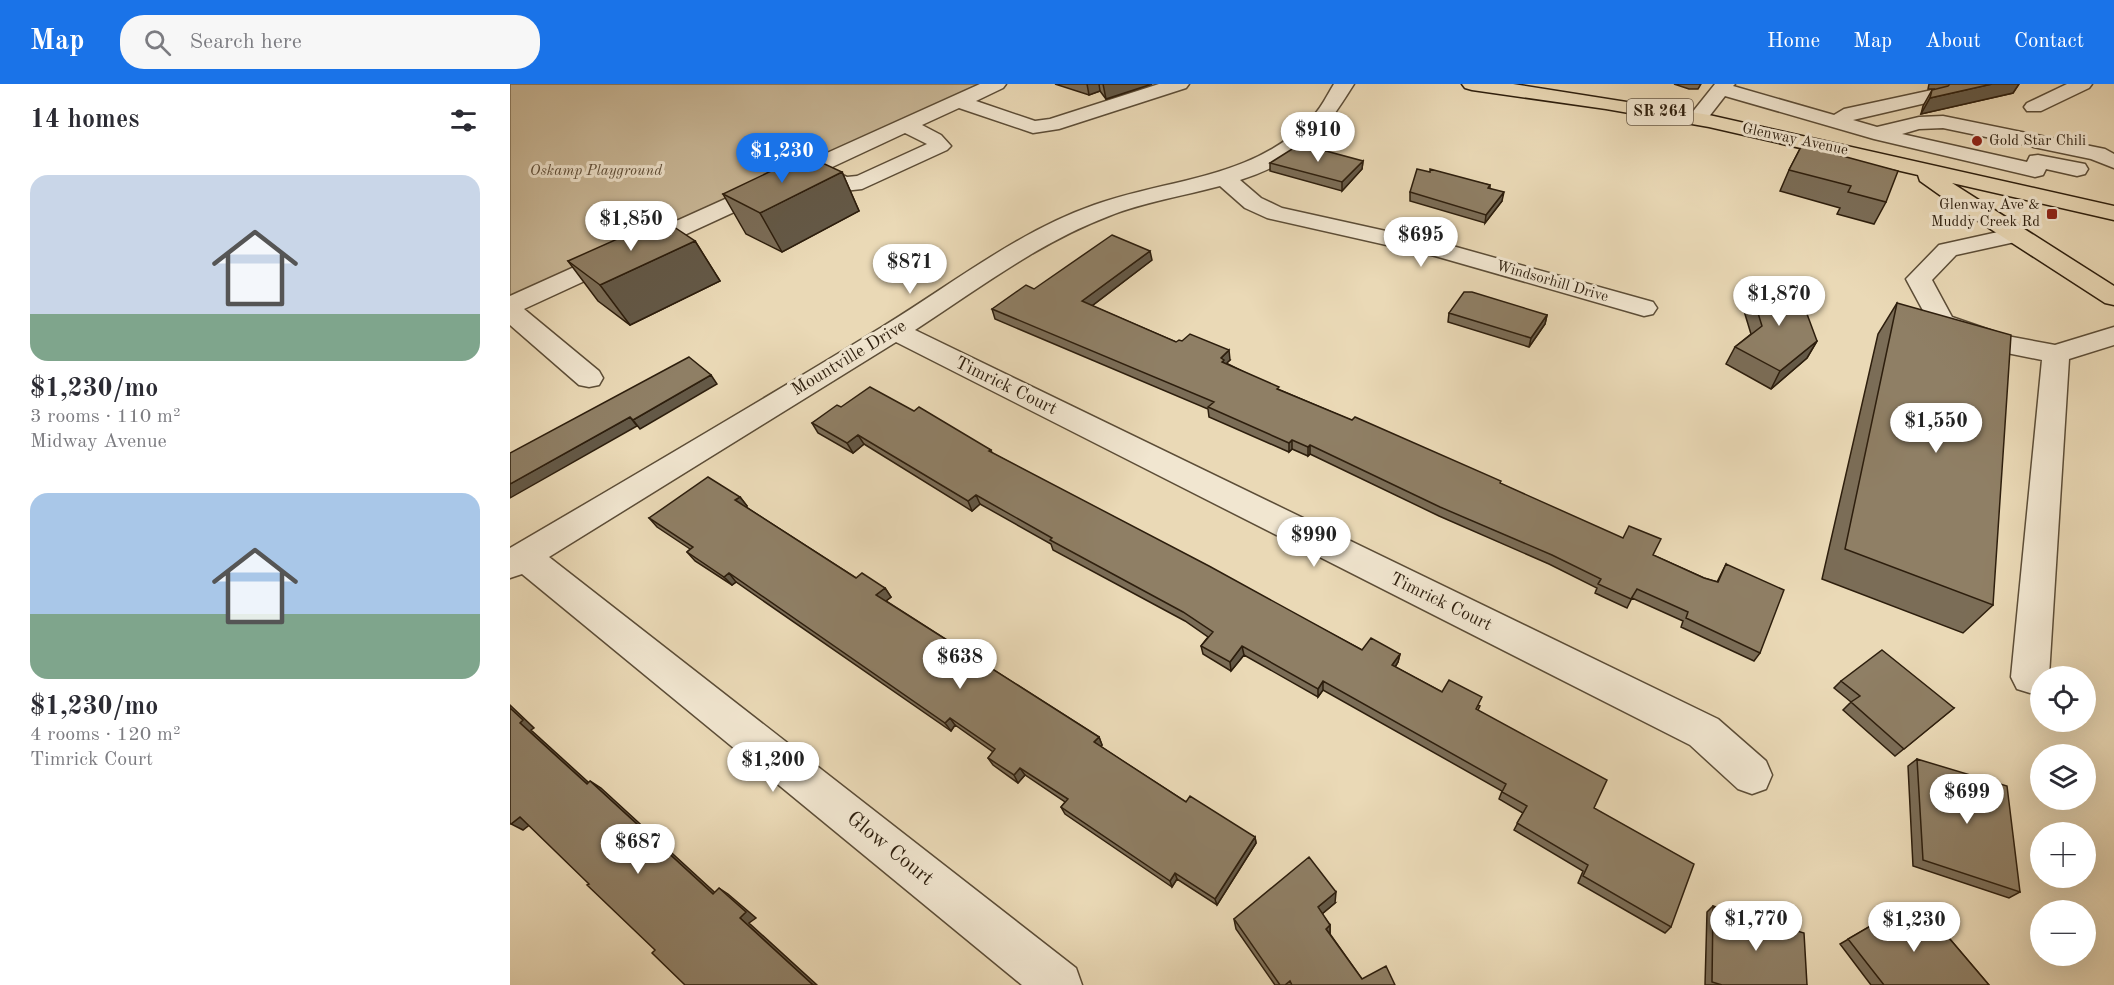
<!DOCTYPE html>
<html lang="en">
<head>
<meta charset="utf-8">
<style>
	:root { --surface:#fff; --page:#f7f7f7; --text:#2b2b33; --muted:#7c7c81; --accent:#1a73e8 }
	body { margin:0; font-family:"Old Standard TT",serif; background:var(--page); color:var(--text); height:100vh; display:flex; flex-direction:column; font-size:22px; white-space:nowrap }
	* { box-sizing:border-box; margin:0 }
	p { font-size:20px; color:var(--muted) }
	.icon { flex:none; width:33px; height:33px; fill:none; stroke:currentColor; stroke-width:2; stroke-linecap:round; stroke-linejoin:round }
	.map { position:relative; flex:1; overflow:hidden }
	.details { display:flex; flex-direction:column; background:var(--surface); width:510px }
	.details>* { flex:none }
	.tools { position:absolute; left:1520px; top:582px; display:grid; gap:12px }
	.tools a { display:grid; place-items:center; width:66px; height:66px; border-radius:50%; background:var(--surface); box-shadow:0 6px 24px #0002; font-size:30px }
	.price { position:absolute; translate:-50% -51px; padding:0 14px; border-radius:21px; background:#fff; color:#222; font-size:20px; line-height:39px; filter:drop-shadow(0 2px 3px #0008) }
	.price::after { content:''; position:absolute; left:50%; top:36px; width:18px; height:14px; margin-left:-9px; background:inherit; clip-path:polygon(0 0,100% 0,50% 100%) }
	.price.active { background:var(--accent); color:#fff }
	ul { padding:0; list-style:none }
	li { display:grid; align-content:center; gap:12px; height:318px; padding:0 30px }
	li span { display:grid; place-items:center; height:186px; border-radius:18px; color:#555 }
	li>.icon { margin-inline-start:auto }
	span .icon { width:108px; height:108px; fill:#fffc; stroke-width:1 }
	li b { font-size:26px }
	h2 { display:flex; justify-content:space-between; align-items:center; height:72px; padding:0 30px; font-size:26px }
	header { display:flex; align-items:center; gap:36px; box-sizing:border-box; height:84px; padding:0 30px; background:var(--accent); color:#fff }
	header strong { font-size:28px }
	nav { display:flex; gap:33px; margin-inline-start:auto; font-size:21px }
	.search { width:420px; height:54px; background:var(--page); display:flex; align-items:center; gap:15px; box-sizing:border-box; padding:0 21px; border-radius:24px; color:var(--muted); font-size:22px }
	main { display:flex; flex:1; min-height:0 }
	.map>svg:first-child { display:block }
</style>
</head>
<body>
<header>
<strong>Map</strong>
<div class="search"><svg class="icon" aria-label="search" viewBox="0 0 24 24"><circle cx="10" cy="10" r="6"/><path d="M15 15l6 6"/></svg>Search here</div>
<nav><a>Home</a><a>Map</a><a>About</a><a>Contact</a></nav>
</header>
<main>
<section class="details">
<h2>14 homes<svg class="icon" aria-label="filters" viewBox="0 0 24 24"><path d="M4 7h16M4 17h16"/><circle cx="9" cy="7" r="2"/><circle cx="15" cy="17" r="2"/></svg></h2>
<ul>
<li><span style="background:linear-gradient(#c9d6e8 75%,#7fa58c 0)"><svg class="icon" aria-label="home" viewBox="0 0 24 24"><path d="M3 11l9-7 9 7M6 9v11h12V9"/></svg></span><div><b>$1,230/mo</b><p>3 rooms · 110 m²</p><p>Midway Avenue</p></div></li>
<li><span style="background:linear-gradient(#a9c7e8 65%,#7fa58c 0)"><svg class="icon" aria-label="home" viewBox="0 0 24 24"><path d="M3 11l9-7 9 7M6 9v11h12V9"/></svg></span><div><b>$1,230/mo</b><p>4 rooms · 120 m²</p><p>Timrick Court</p></div></li>
</ul>
</section>
<div class="map">
<svg width="1604" height="901" viewBox="0 0 1604 901">
	<rect width="100%" height="100%" fill="#ead9b6"/>
	<filter id="stains"><feTurbulence type="fractalNoise" baseFrequency=".00333" numOctaves="4"/><feColorMatrix values="0 0 0 0 .2 0 0 0 0 .09 0 0 0 0 .02 0 0 0 .5 -.17"/></filter>
	<radialGradient id="worn" r=".72"><stop offset=".6" stop-color="#630" stop-opacity="0"/><stop offset="1" stop-color="#630" stop-opacity=".3"/></radialGradient>
	<path fill="#cab999" stroke="#7c6c53" stroke-width="1.5" d="M 0,0 L 486,0 L 0,222 Z"/>
	<g fill="none" stroke-linecap="round" stroke-linejoin="round">
		<g stroke="#5c4d37" stroke-width="3">
			<path id="minor" d="M 470,0 L 496,0 L 493,4 L 466,17 L 525,37 L 540,35 L 649,0 L 679,0 L 676,4 L 549,45 L 523,49 L 449,24 L 412,41 L 431,51 L 441,62 L 437,66 L 352,105 L 334,107 L 300,93 L 14,225 L 89,287 L 93,294 L 89,301 L 79,303 L 69,301 L 0,241 L 0,212 ZM 395,49 L 417,60 L 347,92 L 337,93 L 318,85 Z
				M 824,0 L 844,0 C 811,53 791,76 730,96 L 751,114 L 772,124 L 939,161 L 1143,218 L 1147,224 L 1143,230 L 1134,232 L 925,172 L 757,134 L 735,124 L 710,102 C 673,112 634,118 599,132 C 528,159 468,205 405,246 L 1208,635 L 1256,677 L 1262,691 L 1256,705 L 1242,710 L 1228,705 L 1180,661 L 386,258 L 39,473 L 566,884 L 572,901 L 512,901 L 12,490 L 0,494 L 0,464 C 125,391 249,318 372,243 C 441,201 507,148 584,121 C 660,94 746,95 803,32 C 812,23 817,11 824,0 Z
				M 1205,0 L 1225,0 L 1223,2 L 1324,31 L 1334,25 L 1422,6 L 1429,8 L 1432,12 L 1429,16 L 1343,36 L 1367,43 L 1409,33 L 1433,32 L 1595,65 L 1604,70 L 1604,84 L 1581,75 L 1433,44 L 1409,45 L 1392,50 L 1517,78 L 1520,72 L 1528,71 L 1575,80 L 1578,85 L 1575,90 L 1567,92 L 1536,85 L 1533,91 L 1525,93 L 1364,55 L 1215,12 L 1194,39 L 1180,39 L 1177,35 Z
				M 1557,0 L 1582,0 L 1579,4 L 1531,27 L 1517,27 L 1514,23 L 1517,19 Z
				M 1506,144 L 1514,146 L 1518,151 L 1514,156 L 1446,171 L 1422,196 L 1442,233 L 1497,252 L 1545,261 L 1604,243 L 1604,261 L 1559,275 L 1539,592 L 1530,592 L 1530,606 L 1520,609 L 1507,605 L 1501,593 L 1532,276 L 1482,266 L 1423,245 L 1396,195 L 1429,161 Z"/>
		</g>
		<g stroke="#2d1e0d" stroke-width="3">
			<path id="major" d="M 952,0 L 1003,0 L 1199,31 L 1604,122 L 1604,136 L 1442,99 L 1604,202 L 1604,221 L 1595,219 L 1448,124 L 1410,97 L 1408,91 L 1199,43 L 1096,25 L 962,6 L 955,4 Z"/>
		</g>
		<use href="#minor" fill="#f1e6d0" fill-rule="evenodd"/>
		<use href="#major" fill="#ead9b6" fill-rule="evenodd"/>
	</g>
	<path fill="#7b6d57" stroke="#2d1e0d" stroke-width="1.5" d="M 545,0 L 642,0 L 596,15 L 590,7 L 579,11 Z
		M 1164,0 L 1191,0 L 1188,5 L 1179,5 Z
		M 1419,0 L 1509,0 L 1503,9 L 1411,30 L 1413,22 L 1422,6 L 1425,5 L 1418,5 Z
		M 1292,61 L 1376,118 L 1364,140 L 1327,130 L 1330,124 L 1270,107 L 1279,86 Z
		M 853,77 L 852,85 L 832,107 L 760,87 L 760,79 Z
		M 332,88 L 349,127 L 272,168 L 236,150 L 213,110 Z
		M 920,88 L 980,101 L 980,105 L 992,117 L 975,139 L 900,117 L 900,108 Z
		M 185,157 L 210,197 L 120,241 L 88,217 L 58,177 Z
		M 642,176 L 582,222 L 666,258 L 720,276 L 716,279 L 770,306 L 991,400 L 1143,471 L 1194,494 L 1207,498 L 1216,480 L 1250,569 L 1244,577 L 1171,543 L 1173,537 L 1122,514 L 1117,524 L 1085,509 L 1087,504 L 1039,480 L 929,432 L 800,370 L 798,372 L 782,365 L 779,368 L 699,333 L 698,325 L 485,235 L 482,225 Z
		M 1239,200 L 1307,257 L 1297,274 L 1261,305 L 1216,280 L 1225,263 L 1241,250 L 1231,217 Z
		M 1387,219 L 1483,521 L 1453,549 L 1312,495 L 1368,250 Z
		M 939,229 L 1037,231 L 1035,240 L 1019,263 L 938,238 Z
		M 331,323 L 404,327 L 481,366 L 482,369 L 852,566 L 890,570 L 888,578 L 885,583 L 932,608 L 970,622 L 968,626 L 1084,724 L 1161,843 L 1155,849 L 1068,799 L 1073,787 L 1004,746 L 1013,729 L 989,715 L 992,707 L 813,606 L 808,613 L 734,571 L 721,587 L 693,570 L 691,562 L 698,553 L 675,537 L 543,466 L 541,460 L 470,420 L 462,427 L 354,360 L 343,369 L 308,349 L 302,339 Z
		M 230,413 L 237,422 L 236,423 L 346,494 L 375,504 L 381,513 L 376,517 L 589,653 L 592,661 L 591,663 L 676,718 L 745,753 L 746,759 L 707,821 L 667,795 L 662,803 L 555,730 L 551,723 L 555,718 L 515,691 L 508,699 L 483,681 L 478,674 L 483,668 L 445,641 L 441,647 L 226,498 L 222,501 L 185,477 L 177,468 L 180,465 L 147,443 L 139,434 Z
		M 1331,597 L 1444,624 L 1385,672 L 1333,626 L 1341,618 L 1324,604 Z
		M 1407,675 L 1510,808 L 1499,814 L 1403,782 L 1398,682 Z
		M 825,819 L 812,830 L 820,841 L 820,850 L 852,895 L 885,901 L 765,901 L 726,845 L 724,835 Z
		M 1203,822 L 1297,901 L 1195,901 L 1197,828 Z
		M 1388,826 L 1398,838 L 1416,827 L 1479,901 L 1361,901 L 1330,860 Z"/>
	<path fill="#645947" stroke="#2d1e0d" stroke-width="1.5" d="M 577,0 L 589,0 L 590,7 L 579,11 Z
		M 593,0 L 642,0 L 596,15 Z
		M 1482,0 L 1509,0 L 1503,9 L 1411,30 L 1420,14 Z
		M 853,77 L 852,85 L 832,107 L 832,98 Z
		M 332,88 L 349,127 L 272,168 L 250,129 Z
		M 994,108 L 992,117 L 975,139 L 976,131 Z
		M 185,157 L 210,197 L 120,241 L 90,201 Z
		M 640,167 L 642,176 L 575,227 L 572,217 Z
		M 1037,231 L 1035,240 L 1019,263 L 1021,254 Z
		M 1307,257 L 1297,274 L 1261,305 L 1270,287 Z
		M 719,266 L 720,276 L 715,281 L 711,274 Z
		M 201,291 L 207,300 L 130,345 L 123,336 Z
		M 120,333 L 127,342 L 0,414 L 0,400 Z
		M 348,351 L 354,360 L 343,369 L 337,359 Z
		M 782,356 L 782,365 L 779,368 L 779,359 Z
		M 800,361 L 800,370 L 798,372 L 798,363 Z
		M 466,411 L 470,420 L 462,427 L 458,417 Z
		M 230,413 L 237,422 L 233,425 L 225,416 Z
		M 219,489 L 226,498 L 222,501 L 214,493 Z
		M 375,504 L 381,513 L 372,520 L 366,511 Z
		M 732,562 L 734,571 L 721,587 L 720,578 Z
		M 890,570 L 888,578 L 881,590 L 882,581 Z
		M 813,597 L 813,606 L 808,613 L 808,605 Z
		M 0,621 L 24,644 L 21,646 L 88,707 L 77,700 L 10,639 L 0,624 Z
		M 440,634 L 445,641 L 441,647 L 435,639 Z
		M 589,653 L 592,661 L 588,666 L 584,658 Z
		M 510,684 L 515,691 L 508,699 L 504,691 Z
		M 80,697 L 91,704 L 212,815 L 203,810 Z
		M 10,733 L 22,739 L 13,746 L 1,740 Z
		M 745,753 L 746,759 L 707,821 L 705,815 Z
		M 665,789 L 667,795 L 662,803 L 660,797 Z
		M 209,804 L 218,810 L 246,834 L 239,839 L 307,901 L 303,901 L 230,834 Z
		M 826,808 L 825,819 L 807,834 L 808,823 Z
		M 820,841 L 820,851 L 816,845 Z"/>
	<path fill="#8f7f65" stroke="#2d1e0d" stroke-width="1.5" d="M 1440,0 L 1482,0 L 1420,14 L 1422,6 L 1438,2 Z
		M 790,60 L 853,77 L 832,98 L 760,79 Z
		M 1292,61 L 1388,87 L 1376,118 L 1338,108 L 1341,102 L 1279,86 Z
		M 295,71 L 332,88 L 250,129 L 213,110 Z
		M 907,85 L 920,88 L 920,85 L 980,101 L 978,104 L 994,108 L 976,131 L 900,108 Z
		M 152,135 L 185,157 L 90,201 L 58,177 Z
		M 602,151 L 640,167 L 572,217 L 666,258 L 669,256 L 672,257 L 680,250 L 719,266 L 711,274 L 714,276 L 712,278 L 769,303 L 767,305 L 842,336 L 845,333 L 991,397 L 990,399 L 1113,454 L 1119,442 L 1151,455 L 1143,471 L 1194,494 L 1208,498 L 1216,480 L 1274,506 L 1250,569 L 1176,534 L 1178,528 L 1127,505 L 1121,515 L 1088,500 L 1091,495 L 1042,471 L 930,423 L 800,361 L 798,363 L 782,356 L 779,359 L 698,323 L 704,318 L 482,225 L 516,201 L 524,205 Z
		M 1239,200 L 1287,203 L 1307,257 L 1270,287 L 1225,263 L 1252,242 Z
		M 954,208 L 962,208 L 1037,231 L 1021,254 L 939,229 Z
		M 1387,219 L 1501,251 L 1483,521 L 1335,465 Z
		M 179,273 L 201,291 L 123,336 L 120,333 L 0,400 L 0,369 Z
		M 360,303 L 404,327 L 409,323 L 481,366 L 479,367 L 699,482 L 852,566 L 861,554 L 890,570 L 882,581 L 932,608 L 939,596 L 972,613 L 966,625 L 1097,696 L 1084,724 L 1184,780 L 1161,843 L 1073,792 L 1078,781 L 1007,739 L 1017,722 L 992,708 L 996,700 L 813,597 L 808,605 L 732,562 L 720,578 L 691,562 L 703,548 L 673,528 L 540,456 L 542,454 L 466,411 L 458,417 L 348,351 L 337,359 L 302,339 L 327,321 L 331,323 Z
		M 198,393 L 230,413 L 225,416 L 346,494 L 352,489 L 375,504 L 366,511 L 589,653 L 584,658 L 676,718 L 680,712 L 745,753 L 705,815 L 665,789 L 660,797 L 551,723 L 558,715 L 510,684 L 504,691 L 478,674 L 485,665 L 440,634 L 435,639 L 219,489 L 214,493 L 177,468 L 183,463 L 139,434 Z
		M 1372,566 L 1444,624 L 1394,665 L 1341,618 L 1350,612 L 1331,597 Z
		M 0,624 L 13,636 L 10,639 L 77,700 L 80,697 L 203,810 L 209,804 L 236,828 L 230,834 L 303,901 L 175,901 L 142,869 L 145,866 L 77,801 L 79,800 L 10,733 L 1,740 L 0,739 Z
		M 1407,675 L 1497,702 L 1510,808 L 1413,776 Z
		M 799,773 L 826,808 L 808,823 L 820,841 L 816,845 L 852,895 L 876,882 L 885,901 L 782,901 L 780,897 L 775,901 L 770,901 L 724,835 Z
		M 1203,822 L 1294,849 L 1297,901 L 1212,901 L 1202,898 Z
		M 1388,826 L 1398,838 L 1416,827 L 1479,901 L 1374,901 L 1338,855 Z"/>
	<g fill="#8f2418" stroke="#f1e6d0" stroke-width="2">
		<circle cx="1467" cy="57" r="6"/>
		<rect x="1536" y="124" width="12" height="12" rx="3"/>
	</g>
	<g text-anchor="middle" dominant-baseline="central" stroke-width="6" stroke-linejoin="round" paint-order="stroke">
		<g font-size="15" fill="#2d1e0d" stroke="#f1e6d0">
			<text transform="translate(1285 56) rotate(12)">Glenway Avenue</text>
			<text transform="translate(1042 198) rotate(16)">Windsorhill Drive</text>
		</g>
		<g font-size="15" fill="#2d1e0d" stroke="#f1e6d0" text-anchor="start">
			<text x="1479" y="57">Gold Star Chili</text>
			<text x="1530" y="121" text-anchor="end">Glenway Ave &amp;<tspan x="1530" dy="17">Muddy Creek Rd</tspan></text>
		</g>
		<g font-size="15" font-style="italic" fill="#5c4c37" stroke="#f1e6d0">
			<text x="86" y="87">Oskamp Playground</text>
		</g>
		<rect fill="#f1e6d0" stroke="#685a48" stroke-width="1.5" x="1117" y="15" width="66" height="26" rx="4.5"/>
		<g font-size="16" font-weight="bold" fill="#2d1e0d">
			<text x="1150" y="28">SR 264</text>
		</g>
		<g font-size="18" fill="#2d1e0d" stroke="#f1e6d0">
			<text transform="translate(339 274) rotate(-31)">Mountville Drive</text>
			<text transform="translate(496 302) rotate(26)">Timrick Court</text>
			<text transform="translate(931 518) rotate(26)">Timrick Court</text>
		</g>
		<g font-size="21" fill="#2d1e0d" stroke="#f1e6d0">
			<text transform="translate(380 765) rotate(39)">Glow Court</text>
		</g>
	</g>
	<rect width="100%" height="100%" filter="url(#stains)"/>
	<rect width="100%" height="100%" fill="url(#worn)"/>
</svg>
<div class="tools">
<a><svg class="icon" aria-label="locate" viewBox="0 0 24 24"><circle cx="12" cy="12" r="6"/><path d="M12 2v4M12 18v4M2 12h4M18 12h4"/></svg></a>
<a><svg class="icon" aria-label="layers" viewBox="0 0 24 24"><path d="M12 4l9 5-9 5-9-5zM3 14l9 5 9-5"/></svg></a>
<a>+</a>
<a>−</a>
</div>
<b class="price" style="left:808px;top:79px">$910</b>
<b class="price active" style="left:272px;top:100px">$1,230</b>
<b class="price" style="left:121px;top:168px">$1,850</b>
<b class="price" style="left:911px;top:184px">$695</b>
<b class="price" style="left:400px;top:211px">$871</b>
<b class="price" style="left:1269px;top:243px">$1,870</b>
<b class="price" style="left:1426px;top:370px">$1,550</b>
<b class="price" style="left:804px;top:484px">$990</b>
<b class="price" style="left:450px;top:606px">$638</b>
<b class="price" style="left:263px;top:709px">$1,200</b>
<b class="price" style="left:1457px;top:741px">$699</b>
<b class="price" style="left:128px;top:791px">$687</b>
<b class="price" style="left:1246px;top:868px">$1,770</b>
<b class="price" style="left:1404px;top:869px">$1,230</b>
</div>
</main>
</body>
</html>
